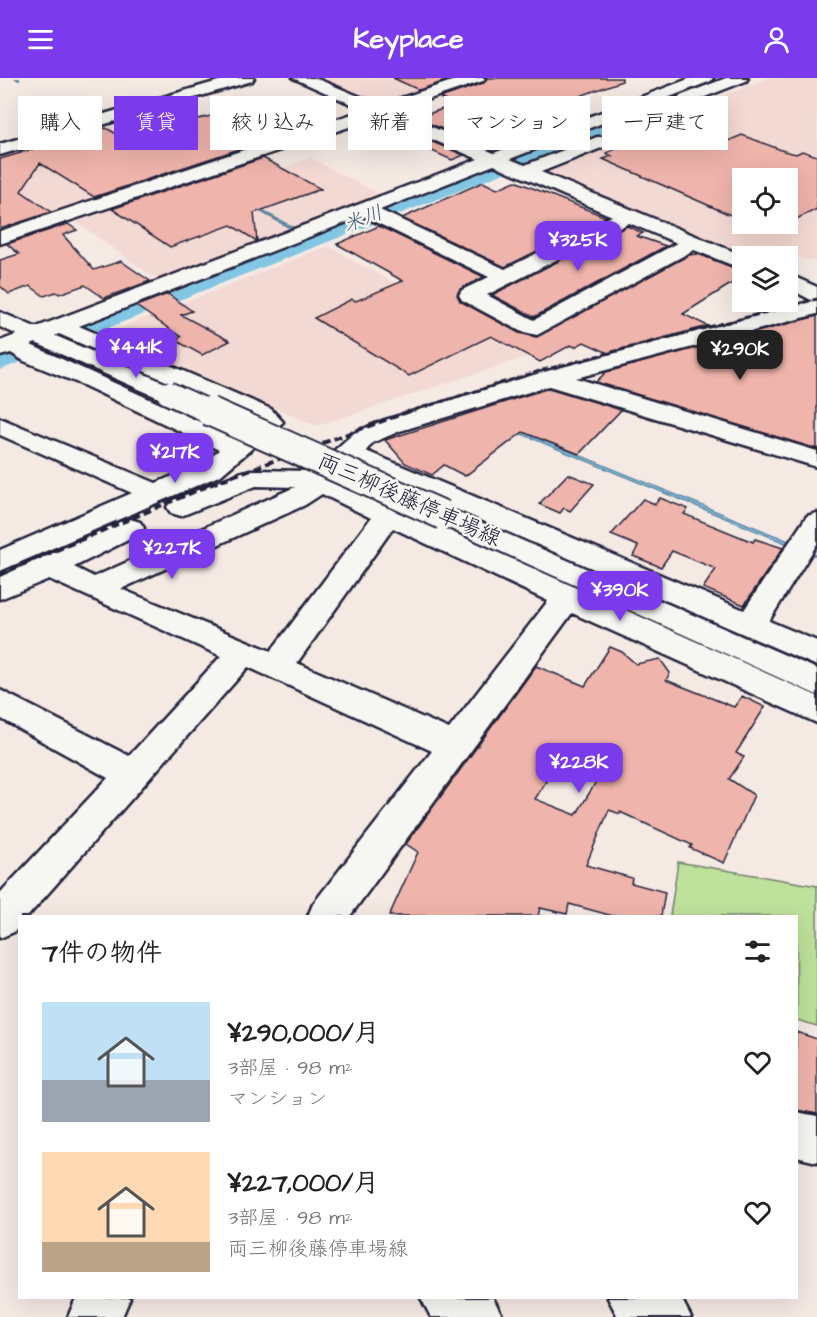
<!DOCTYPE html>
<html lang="ja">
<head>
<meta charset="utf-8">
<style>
	:root { --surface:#fff; --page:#f6f6f6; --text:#222; --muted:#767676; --accent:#7c3aed }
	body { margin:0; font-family:"Architects Daughter","Klee One",sans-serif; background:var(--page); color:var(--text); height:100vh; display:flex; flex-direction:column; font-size:22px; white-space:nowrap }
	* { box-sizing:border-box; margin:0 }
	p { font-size:20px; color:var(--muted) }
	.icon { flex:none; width:33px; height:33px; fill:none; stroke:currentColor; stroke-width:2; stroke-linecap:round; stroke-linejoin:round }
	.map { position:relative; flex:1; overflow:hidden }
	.panel { position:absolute; left:18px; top:837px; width:780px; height:384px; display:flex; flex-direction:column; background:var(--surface); border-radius:0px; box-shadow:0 6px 24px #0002 }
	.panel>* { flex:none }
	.banner { position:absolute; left:18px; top:18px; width:782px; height:54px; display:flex; gap:12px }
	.buttons { position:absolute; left:732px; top:90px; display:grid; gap:12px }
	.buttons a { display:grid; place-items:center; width:66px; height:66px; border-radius:0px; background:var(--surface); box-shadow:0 6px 24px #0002; font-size:30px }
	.price { position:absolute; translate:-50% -51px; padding:0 14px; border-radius:12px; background:var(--accent); color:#fff; font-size:20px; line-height:39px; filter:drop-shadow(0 2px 3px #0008) }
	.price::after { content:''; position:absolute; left:50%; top:36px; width:18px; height:14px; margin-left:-9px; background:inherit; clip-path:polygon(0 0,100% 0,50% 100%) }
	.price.on { background:#222; color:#fff }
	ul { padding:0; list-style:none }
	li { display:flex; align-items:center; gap:18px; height:150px; padding:0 24px }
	li span { display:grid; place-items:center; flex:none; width:168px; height:120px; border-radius:0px; color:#555 }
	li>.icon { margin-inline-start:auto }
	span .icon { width:72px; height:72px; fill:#fffc; stroke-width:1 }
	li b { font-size:26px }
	h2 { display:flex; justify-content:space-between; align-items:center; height:72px; padding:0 24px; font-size:26px }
	.pill { padding:0 21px; border-radius:0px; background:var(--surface); box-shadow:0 6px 24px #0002; font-size:21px; line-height:54px }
	.pill.on { background:var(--accent); color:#fff }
	header { display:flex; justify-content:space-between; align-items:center; height:78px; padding:0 24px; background:var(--accent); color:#fff; font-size:27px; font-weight:700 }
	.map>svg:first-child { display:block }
</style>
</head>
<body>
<header><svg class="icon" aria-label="menu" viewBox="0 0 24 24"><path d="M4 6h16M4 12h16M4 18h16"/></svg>Keyplace<svg class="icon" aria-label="person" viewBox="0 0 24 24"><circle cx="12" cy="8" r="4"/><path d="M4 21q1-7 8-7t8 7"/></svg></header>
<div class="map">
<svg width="817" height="1239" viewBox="0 0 817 1239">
	<rect width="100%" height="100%" fill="#f5e9e4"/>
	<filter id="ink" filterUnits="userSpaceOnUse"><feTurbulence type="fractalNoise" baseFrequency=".0167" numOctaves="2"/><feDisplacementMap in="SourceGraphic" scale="12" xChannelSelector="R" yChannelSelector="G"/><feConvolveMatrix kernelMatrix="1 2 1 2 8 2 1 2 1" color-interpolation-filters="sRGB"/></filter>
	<g filter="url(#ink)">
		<path fill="#f3d9d3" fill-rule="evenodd" d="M 310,0 L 471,0 L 382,29 Z
			M 767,0 L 817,0 L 817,184 L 781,176 L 745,178 L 534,95 ZM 742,100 L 788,100 L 788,146 L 742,146 Z
			M 106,47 L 188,93 L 39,143 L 0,115 L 0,78 Z
			M 310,80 L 383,118 L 159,203 L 71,140 L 231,87 L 256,100 Z
			M 328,168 L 526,279 L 317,348 L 102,257 Z"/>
		<path fill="#bee19b" stroke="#70826b" stroke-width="1.5" d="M 678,784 L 817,808 L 817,948 L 797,942 L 796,838 L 670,838 Z"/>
		<path fill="#83c6e4" stroke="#5c84a0" stroke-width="1.5" d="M 479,336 L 808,471 L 817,478 L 478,338 Z"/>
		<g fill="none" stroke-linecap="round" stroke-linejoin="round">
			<path fill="#5c84a0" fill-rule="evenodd" d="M 14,0 L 19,0 L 21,2 L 18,3 Z
				M 251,126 L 294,149 L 294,150 L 290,151 L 249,128 L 249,126 Z"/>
			<path fill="#83c6e4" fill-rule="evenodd" d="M 706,0 L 738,0 L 735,5 L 0,292 L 0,270 Z"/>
		</g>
		<path fill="#efb4ac" stroke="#22223b" stroke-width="1.5" fill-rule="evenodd" d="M 393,0 L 454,0 L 419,12 Z
			M 487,0 L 622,0 L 622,3 L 527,37 L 555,50 L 510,66 L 502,63 L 486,69 L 416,40 L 454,27 L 440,20 L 484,5 Z
			M 156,34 L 181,45 L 215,37 L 266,62 L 94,119 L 40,85 L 21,113 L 51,134 L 0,151 L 0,81 L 106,50 L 122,59 L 150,51 L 149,36 Z
			M 394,48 L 464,77 L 452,82 L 383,51 Z
			M 674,48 L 721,66 L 742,57 L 784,73 L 796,76 L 802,73 L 817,78 L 817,131 L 788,145 L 788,100 L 742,100 L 742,142 L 603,81 L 612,78 L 606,75 Z
			M 263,80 L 321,111 L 254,135 L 257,163 L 231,147 L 170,169 L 112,131 Z
			M 515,103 L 606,139 L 505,189 L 402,140 L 483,104 L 497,111 Z
			M 68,146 L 77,152 L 63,157 L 94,192 L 121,183 L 150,203 L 104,220 L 85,207 L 59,216 L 56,214 L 44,218 L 30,208 L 9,216 L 0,208 L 0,182 L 19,176 L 7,166 Z
			M 379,148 L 484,199 L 460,211 L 457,216 L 460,223 L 519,255 L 536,259 L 689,177 L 698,176 L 742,193 L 742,199 L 683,236 L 708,248 L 608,275 L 584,264 L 575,269 L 571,267 L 540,284 L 491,258 L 409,298 L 314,240 L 352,221 L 356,223 L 403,203 L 337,166 Z
			M 627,148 L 643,155 L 637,158 L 666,168 L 534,239 L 492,217 Z
			M 168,216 L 192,233 L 181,237 L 230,263 L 202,277 L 175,262 L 181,259 L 136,228 Z
			M 817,238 L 817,371 L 596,304 L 606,294 Z
			M 549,310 L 621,332 L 579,376 L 523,354 L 465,398 L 444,387 L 432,397 L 405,385 L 385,362 Z
			M 568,396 L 594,406 L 570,433 L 564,430 L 560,435 L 539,426 Z
			M 660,420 L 688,431 L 684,436 L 753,464 L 755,461 L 783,470 L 744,527 L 703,510 L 716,491 L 672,473 L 661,489 L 633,478 L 638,468 L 611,457 L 643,421 L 655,426 Z
			M 610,569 L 622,574 L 636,586 L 660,581 L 670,595 L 666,602 L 734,629 L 742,618 L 765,629 L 736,675 L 744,679 L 729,701 L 754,717 L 724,785 L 690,770 L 692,767 L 620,734 L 620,736 L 609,732 L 586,787 L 632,800 L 631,805 L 665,814 L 661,838 L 613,838 L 569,826 L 567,836 L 540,830 L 538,838 L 389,838 L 418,774 L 406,766 L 536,588 L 585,608 ZM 563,676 L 602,694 L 576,737 L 535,721 Z
			M 796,954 L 817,961 L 817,1036 L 796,1032 Z"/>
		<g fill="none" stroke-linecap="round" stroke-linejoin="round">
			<g stroke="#22223b" stroke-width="5">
				<path id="minor" d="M 293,0 L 315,0 L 380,27 L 461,0 L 485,0 L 483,3 L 394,33 L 494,75 L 691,0 L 713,0 L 711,3 L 510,81 L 525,87 L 597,59 L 609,59 L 612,63 L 609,67 L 541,94 L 744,178 L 742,191 L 694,172 L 537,257 L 520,253 L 462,222 L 459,217 L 462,212 L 489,199 L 363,138 L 79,248 L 271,331 L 283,344 L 221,397 L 0,493 L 0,472 L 132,415 L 0,357 L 0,340 L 156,405 L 203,385 L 219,372 L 83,307 L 24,283 L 11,275 L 0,278 L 0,263 L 478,81 L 379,39 L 0,166 L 0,153 L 364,32 ZM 494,87 L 612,138 L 505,191 L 380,132 ZM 629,145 L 677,165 L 534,242 L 487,217 ZM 59,256 L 253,341 L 255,343 L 235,360 L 31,267 Z
					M 726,0 L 748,0 L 746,3 L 692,24 L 680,24 L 678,21 L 680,18 Z
					M 788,196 L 817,209 L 817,236 L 576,300 L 817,373 L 817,389 L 549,308 L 400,353 L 372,365 L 366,373 L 744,532 L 807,438 L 817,435 L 817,466 L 769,543 L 817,563 L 817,588 L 352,386 L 334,401 L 817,618 L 817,645 L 572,535 L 350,838 L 308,838 L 313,826 L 432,673 L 248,589 L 28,838 L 20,838 L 20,848 L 14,854 L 0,860 L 0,815 L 108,700 L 0,640 L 0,612 L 129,678 L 221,578 L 49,501 L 0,521 L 0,499 L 120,444 L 130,441 L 140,444 L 144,450 L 140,456 L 74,489 L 94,499 L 295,409 L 256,408 L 181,438 L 171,435 L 167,429 L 171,423 L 242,394 L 252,392 L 311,393 L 354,355 L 382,343 L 540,295 L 813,223 L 788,210 ZM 322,416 L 371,440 L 271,573 L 121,511 L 305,427 ZM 393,450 L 548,523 L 449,651 L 297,585 Z
					M 796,1034 L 817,1038 L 817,1084 L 796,1079 Z
					M 76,1220 L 130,1220 L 122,1239 L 68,1239 Z
					M 421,1220 L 493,1220 L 503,1239 L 431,1239 Z
					M 608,1220 L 681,1220 L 691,1239 L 618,1239 Z"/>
			</g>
			<g stroke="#22223b" stroke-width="5">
				<path id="major" d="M 229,0 L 254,0 L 252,3 L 0,77 L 0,66 Z
					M 0,234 L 177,310 L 180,315 L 177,320 L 168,322 L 159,320 L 0,249 Z
					M 443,428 L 817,591 L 817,617 L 433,443 L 429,437 L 433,431 Z"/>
			</g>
			<use href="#minor" fill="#f6f6f2" fill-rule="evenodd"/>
			<use href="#major" fill="#f6f6f2" fill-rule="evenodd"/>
			<path stroke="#22223b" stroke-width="3" stroke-dasharray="6 3" stroke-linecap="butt" d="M 405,335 L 543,292 L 817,221"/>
			<path stroke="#22223b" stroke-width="4" stroke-dasharray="8 4" stroke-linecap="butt" d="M 0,496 L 224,401 L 410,333"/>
			<g stroke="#22223b" stroke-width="26" stroke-linecap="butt">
				<path id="major-bridge-far1" d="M 168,315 L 212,335"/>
			</g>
			<g stroke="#22223b" stroke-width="32" stroke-linecap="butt">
				<path id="major-bridge" d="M 209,333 L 443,437"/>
			</g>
			<use href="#major-bridge-far1" stroke="#f6f6f2" stroke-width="22"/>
			<use href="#major-bridge" stroke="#f6f6f2" stroke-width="28"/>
		</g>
	</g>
	<g text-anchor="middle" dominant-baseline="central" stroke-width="5" stroke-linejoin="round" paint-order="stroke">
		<g font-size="20" font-style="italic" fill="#3f536e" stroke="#f6f6f2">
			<text transform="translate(363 141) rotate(-21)">米川</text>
		</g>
		<g font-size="22" fill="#22223b" stroke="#f6f6f2">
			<text transform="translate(409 422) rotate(24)">両三柳後藤停車場線</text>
		</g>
	</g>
</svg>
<div class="buttons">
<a><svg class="icon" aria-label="locate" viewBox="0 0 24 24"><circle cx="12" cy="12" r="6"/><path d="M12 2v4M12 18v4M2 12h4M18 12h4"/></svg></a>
<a><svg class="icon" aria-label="layers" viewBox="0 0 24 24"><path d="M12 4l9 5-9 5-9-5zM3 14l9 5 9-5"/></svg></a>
</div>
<b class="price" style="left:578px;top:194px">¥325K</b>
<b class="price" style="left:136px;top:301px">¥441K</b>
<b class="price on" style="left:740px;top:303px">¥290K</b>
<b class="price" style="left:175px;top:406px">¥217K</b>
<b class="price" style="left:172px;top:502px">¥227K</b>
<b class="price" style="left:620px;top:544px">¥390K</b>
<b class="price" style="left:579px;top:716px">¥228K</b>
<div class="banner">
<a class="pill">購入</a>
<a class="pill on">賃貸</a>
<a class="pill">絞り込み</a>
<a class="pill">新着</a>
<a class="pill">マンション</a>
<a class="pill">一戸建て</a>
</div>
<section class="panel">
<h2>7件の物件<svg class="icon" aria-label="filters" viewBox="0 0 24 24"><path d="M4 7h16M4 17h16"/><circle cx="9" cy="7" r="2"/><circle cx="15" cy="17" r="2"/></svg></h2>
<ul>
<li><span style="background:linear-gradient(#bfe0f5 65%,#9aa5b1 0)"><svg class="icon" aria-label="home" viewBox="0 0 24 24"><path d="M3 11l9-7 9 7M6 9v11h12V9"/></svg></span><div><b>¥290,000/月</b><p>3部屋 · 98 m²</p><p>マンション</p></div><svg class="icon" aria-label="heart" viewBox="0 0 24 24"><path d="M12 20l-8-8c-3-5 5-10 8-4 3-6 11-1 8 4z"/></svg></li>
<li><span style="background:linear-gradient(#ffd9b3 75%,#b9a48a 0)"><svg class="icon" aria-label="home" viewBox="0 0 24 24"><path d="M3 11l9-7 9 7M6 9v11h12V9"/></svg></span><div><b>¥227,000/月</b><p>3部屋 · 98 m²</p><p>両三柳後藤停車場線</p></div><svg class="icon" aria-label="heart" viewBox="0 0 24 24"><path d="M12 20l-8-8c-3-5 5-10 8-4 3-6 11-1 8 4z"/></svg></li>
</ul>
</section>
</div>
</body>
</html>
